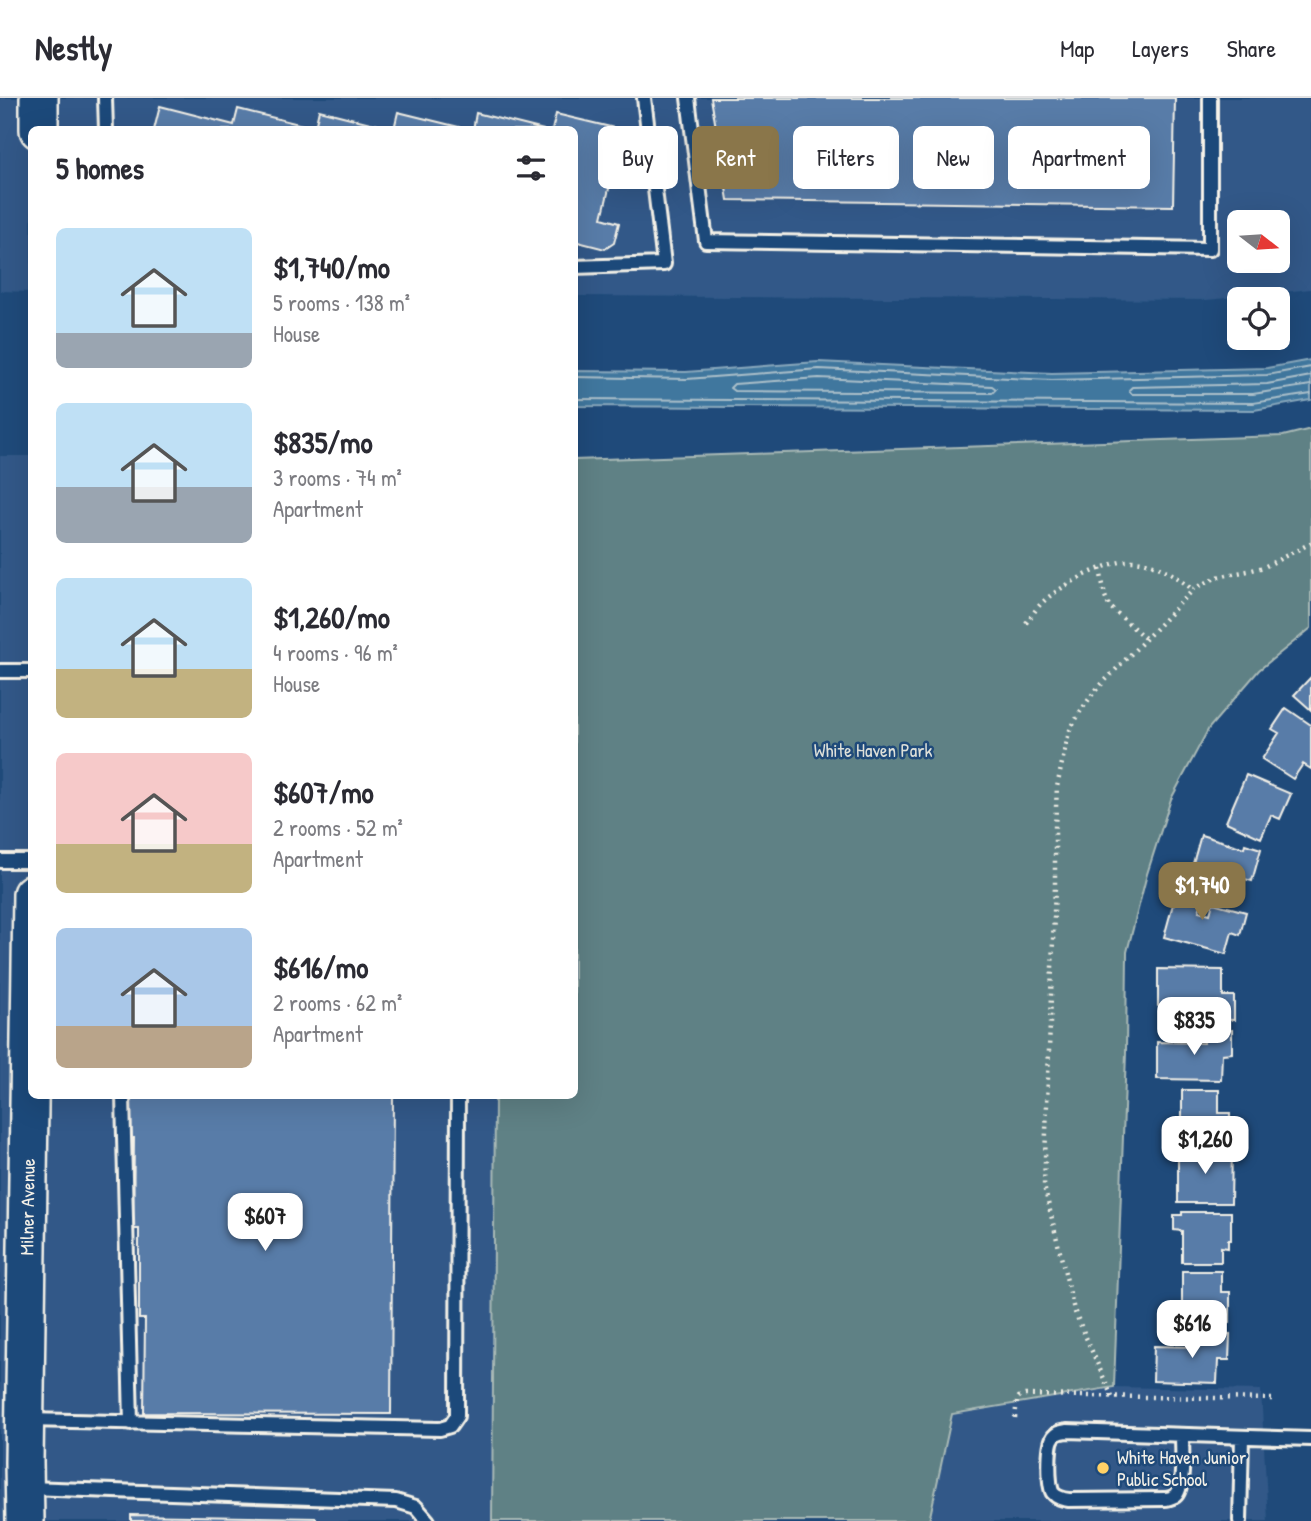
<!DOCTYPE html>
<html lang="en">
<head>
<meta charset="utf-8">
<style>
	:root { --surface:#fff; --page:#f2f2f3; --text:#2b2b33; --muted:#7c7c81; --line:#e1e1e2; --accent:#8a764a }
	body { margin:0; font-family:"Patrick Hand",sans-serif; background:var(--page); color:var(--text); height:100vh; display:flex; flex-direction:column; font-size:26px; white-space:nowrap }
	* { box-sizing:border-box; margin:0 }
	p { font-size:23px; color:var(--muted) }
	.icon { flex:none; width:38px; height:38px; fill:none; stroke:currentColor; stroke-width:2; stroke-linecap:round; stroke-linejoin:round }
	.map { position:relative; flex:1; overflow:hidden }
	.sheet { position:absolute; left:28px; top:28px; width:550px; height:973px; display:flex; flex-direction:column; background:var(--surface); border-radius:10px; box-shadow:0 7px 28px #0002 }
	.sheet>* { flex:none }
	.guide { position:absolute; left:598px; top:28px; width:607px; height:63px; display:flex; gap:14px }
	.needle { width:46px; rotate:107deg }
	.buttons { position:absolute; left:1227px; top:112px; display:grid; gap:14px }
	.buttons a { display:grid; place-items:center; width:63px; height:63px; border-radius:10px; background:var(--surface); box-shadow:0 7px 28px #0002; font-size:35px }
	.price { position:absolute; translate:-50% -60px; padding:0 16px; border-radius:14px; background:#fff; color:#222; font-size:23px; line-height:46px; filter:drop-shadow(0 2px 4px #0008) }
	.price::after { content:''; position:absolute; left:50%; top:42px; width:21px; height:16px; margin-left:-10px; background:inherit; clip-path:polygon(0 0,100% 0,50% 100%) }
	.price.on { background:var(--accent); color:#fff }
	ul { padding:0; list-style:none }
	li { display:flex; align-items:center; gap:21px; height:175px; padding:0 28px }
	li span { display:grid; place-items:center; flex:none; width:196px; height:140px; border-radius:10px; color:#555 }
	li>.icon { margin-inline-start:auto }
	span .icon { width:84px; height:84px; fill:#fffc; stroke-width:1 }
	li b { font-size:30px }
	h2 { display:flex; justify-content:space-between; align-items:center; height:84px; padding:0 28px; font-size:30px }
	.chip { padding:0 24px; border-radius:10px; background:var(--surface); box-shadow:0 7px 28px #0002; font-size:24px; line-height:63px }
	.chip.on { background:var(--accent); color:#fff }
	header { display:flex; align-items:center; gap:42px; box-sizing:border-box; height:98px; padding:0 35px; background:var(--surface); border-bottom:2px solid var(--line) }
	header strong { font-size:33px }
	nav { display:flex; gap:38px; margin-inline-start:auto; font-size:24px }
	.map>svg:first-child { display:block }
</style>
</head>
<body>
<header>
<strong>Nestly</strong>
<nav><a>Map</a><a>Layers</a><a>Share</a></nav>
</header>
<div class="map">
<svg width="1311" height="1423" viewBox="0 0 1311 1423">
	<rect width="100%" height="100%" fill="#1f4a7a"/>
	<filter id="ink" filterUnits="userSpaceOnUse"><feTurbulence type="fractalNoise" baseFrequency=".0143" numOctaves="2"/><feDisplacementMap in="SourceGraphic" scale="14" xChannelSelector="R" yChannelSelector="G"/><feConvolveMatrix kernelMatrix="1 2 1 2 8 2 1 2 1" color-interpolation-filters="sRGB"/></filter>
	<g filter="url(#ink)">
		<path fill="#305988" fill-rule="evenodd" d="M 0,0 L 1311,0 L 1311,191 L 1207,202 L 574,198 L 574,32 L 32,32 L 31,194 L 0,193 ZM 1239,124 L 1278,124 L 1278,163 L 1239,163 Z
			M 0,358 L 31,358 L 32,998 L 495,998 L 492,1423 L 0,1423 Z
			M 1114,1289 L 1261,1292 L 1268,1423 L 929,1423 L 952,1316 Z"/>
		<path fill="#5e8185" stroke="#a9b9b6" stroke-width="2" d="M 1311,331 L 1311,530 L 1259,572 L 1209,630 L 1171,701 L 1147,776 L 1127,854 L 1126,955 L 1114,1289 L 952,1316 L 929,1423 L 492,1423 L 495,998 L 574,998 L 574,362 L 1283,338 Z"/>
		<path fill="#41779e" stroke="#89a8bc" stroke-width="2" d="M 1311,262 L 1311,302 L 1254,312 L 574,308 L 574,273 L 686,274 L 818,264 L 1052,275 L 1267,270 Z"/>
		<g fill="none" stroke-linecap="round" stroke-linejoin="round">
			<path stroke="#acc0ca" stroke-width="2" d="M 1311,278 L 1267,286 L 1132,289 L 1129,292 L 1132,296 L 1253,296 L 1311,287
				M 574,279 L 687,281 L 819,271 L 1052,282 L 1267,277 L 1311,269
				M 819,280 L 992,288 L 996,291 L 992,295 L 734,293 L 730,290 L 734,286 Z
				M 574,301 L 1253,305 L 1311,296"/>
		</g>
		<path fill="#597ba8" stroke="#f4f1e8" stroke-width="2" d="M 711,0 L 1175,0 L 1173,108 L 728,102 Z
			M 160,8 L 234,27 L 238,11 L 315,30 L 319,12 L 394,31 L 398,14 L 471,32 L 154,32 Z
			M 476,15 L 544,32 L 473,32 Z
			M 556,16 L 623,32 L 602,120 L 619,125 L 614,145 L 605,151 L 574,143 L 574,32 L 552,32 Z
			M 1311,579 L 1311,612 L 1294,597 Z
			M 1286,610 L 1311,627 L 1311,671 L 1303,666 L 1293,681 L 1262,661 L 1279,635 L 1272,631 Z
			M 1246,677 L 1291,696 L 1280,721 L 1271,717 L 1261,740 L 1226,724 Z
			M 1201,737 L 1244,750 L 1245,746 L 1261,751 L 1252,783 L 1237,779 L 1232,796 L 1188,783 Z
			M 1176,785 L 1205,795 L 1199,813 L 1210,816 L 1213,805 L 1246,814 L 1240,837 L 1232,834 L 1226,856 L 1164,839 L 1173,806 L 1174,807 L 1177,798 L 1173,797 Z
			M 1158,871 L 1223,872 L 1223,898 L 1234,898 L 1234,922 L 1204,921 L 1203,906 L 1158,908 Z
			M 1204,932 L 1232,932 L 1232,955 L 1222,956 L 1221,982 L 1157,981 L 1157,944 L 1204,945 Z
			M 1182,992 L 1219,992 L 1219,1015 L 1230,1015 L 1230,1043 L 1182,1042 Z
			M 127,998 L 393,998 L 391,1316 L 144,1315 L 145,1221 L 139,1221 L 139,1131 L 133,1131 L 134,1040 L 127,1040 Z
			M 1178,1051 L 1232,1051 L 1231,1105 L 1178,1105 Z
			M 1182,1114 L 1231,1114 L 1231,1142 L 1228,1142 L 1228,1150 L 1221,1149 L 1221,1164 L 1182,1164 L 1182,1133 L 1174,1132 L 1174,1117 L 1182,1117 Z
			M 1182,1173 L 1221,1173 L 1221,1194 L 1230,1194 L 1230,1225 L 1200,1224 L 1200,1212 L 1182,1212 Z
			M 1200,1235 L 1230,1236 L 1229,1262 L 1218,1262 L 1217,1285 L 1153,1283 L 1154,1248 L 1200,1249 Z
			M 131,1417 L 316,1420 L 316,1423 L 131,1423 Z"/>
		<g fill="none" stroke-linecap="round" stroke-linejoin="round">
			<g stroke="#f4f1e8" stroke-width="18">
				<path id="lane" d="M 105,0 L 106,32
					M 688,0 L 706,143 L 1210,151 L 1210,0
					M 574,169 L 664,166 L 644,0
					M 0,573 L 32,573
					M 0,763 L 32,763
					M 123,998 L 131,1325
					M 27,1322 L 440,1331 L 450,1328 L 457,1318 L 458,998
					M 1182,1337 C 1182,1350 1185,1390 1175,1398 C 1173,1399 1167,1401 1165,1401 L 1069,1402 C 1063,1401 1057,1400 1053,1395 C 1048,1389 1048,1347 1053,1340 C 1056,1334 1062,1334 1067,1333 L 1311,1341
					M 28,1390 L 396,1403 L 416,1409 L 428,1423
					M 1240,1423 L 1242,1339"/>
			</g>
			<g stroke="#f4f1e8" stroke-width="42">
				<path id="secondary" d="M 39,0 L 39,32
					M 25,1423 L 24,1364 L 32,796"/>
			</g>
			<path stroke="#f4f1e8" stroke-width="4.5" stroke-dasharray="2 5" stroke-linecap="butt" d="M 1100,471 L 1105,498 L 1109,508 L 1146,541
				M 1026,525 C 1032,518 1036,510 1043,504 C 1058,489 1109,462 1130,463 C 1155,463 1176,477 1193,492
				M 1112,1299 L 1074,1212 L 1044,1088 L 1055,788 L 1055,730 L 1057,689 L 1063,660 L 1069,634 L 1080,614 L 1094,594 L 1194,491 L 1217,479 L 1248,473 L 1264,469 L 1311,445
				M 1015,1320 L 1017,1302 L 1019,1299 L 1025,1297 L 1274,1301"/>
			<use href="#lane" stroke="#1f4a7a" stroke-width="12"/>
			<use href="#secondary" stroke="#1f4a7a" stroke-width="37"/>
		</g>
	</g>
	<circle fill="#ffd166" stroke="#1f4a7a" stroke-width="2.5" cx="1103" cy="1370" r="7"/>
	<g text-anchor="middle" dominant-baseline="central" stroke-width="5" stroke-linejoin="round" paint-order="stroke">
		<g font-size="19" fill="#dee0d9" stroke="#1f4a7a">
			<text x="873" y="652">White Haven Park</text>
		</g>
		<g font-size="19" fill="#f4f1e8" stroke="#1f4a7a">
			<text transform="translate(27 1109) rotate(-89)">Milner Avenue</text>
		</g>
		<g font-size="19" fill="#f4f1e8" stroke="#1f4a7a" text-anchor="start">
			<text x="1117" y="1359">White Haven Junior<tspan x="1117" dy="22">Public School</tspan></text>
		</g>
	</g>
</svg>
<div class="buttons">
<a><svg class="needle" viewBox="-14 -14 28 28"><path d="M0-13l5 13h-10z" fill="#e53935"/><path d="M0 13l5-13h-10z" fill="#7c7c81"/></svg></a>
<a><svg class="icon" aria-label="locate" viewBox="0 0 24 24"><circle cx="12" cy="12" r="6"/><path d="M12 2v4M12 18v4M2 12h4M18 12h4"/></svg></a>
</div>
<b class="price on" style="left:1202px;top:824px">$1,740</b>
<b class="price" style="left:1194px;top:959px">$835</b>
<b class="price" style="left:1205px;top:1078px">$1,260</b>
<b class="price" style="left:265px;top:1155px">$607</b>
<b class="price" style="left:1192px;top:1262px">$616</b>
<div class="guide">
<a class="chip">Buy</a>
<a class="chip on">Rent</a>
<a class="chip">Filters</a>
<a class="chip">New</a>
<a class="chip">Apartment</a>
</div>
<section class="sheet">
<h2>5 homes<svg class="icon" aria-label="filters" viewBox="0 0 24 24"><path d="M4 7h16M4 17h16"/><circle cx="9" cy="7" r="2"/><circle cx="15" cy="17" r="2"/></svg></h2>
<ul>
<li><span style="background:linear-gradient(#bfe0f5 75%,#9aa5b1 0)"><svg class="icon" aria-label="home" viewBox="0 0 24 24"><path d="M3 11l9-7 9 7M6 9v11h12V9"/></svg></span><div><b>$1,740/mo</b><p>5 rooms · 138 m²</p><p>House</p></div></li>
<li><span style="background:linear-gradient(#bfe0f5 60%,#9aa5b1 0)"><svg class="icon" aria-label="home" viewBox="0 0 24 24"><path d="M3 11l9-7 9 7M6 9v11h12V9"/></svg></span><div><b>$835/mo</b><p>3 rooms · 74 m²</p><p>Apartment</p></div></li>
<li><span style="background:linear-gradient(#bfe0f5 65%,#c2b280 0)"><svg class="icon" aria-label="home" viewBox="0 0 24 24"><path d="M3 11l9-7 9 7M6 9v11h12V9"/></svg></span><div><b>$1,260/mo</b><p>4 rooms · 96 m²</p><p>House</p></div></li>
<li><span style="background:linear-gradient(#f6c9c9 65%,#c2b280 0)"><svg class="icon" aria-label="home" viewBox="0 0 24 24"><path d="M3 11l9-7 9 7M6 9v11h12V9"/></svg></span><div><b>$607/mo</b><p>2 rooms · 52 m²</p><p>Apartment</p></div></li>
<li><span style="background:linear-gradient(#a9c7e8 70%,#b9a48a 0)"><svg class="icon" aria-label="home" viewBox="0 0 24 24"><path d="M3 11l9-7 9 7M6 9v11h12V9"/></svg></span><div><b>$616/mo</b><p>2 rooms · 62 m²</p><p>Apartment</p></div></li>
</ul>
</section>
</div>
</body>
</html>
